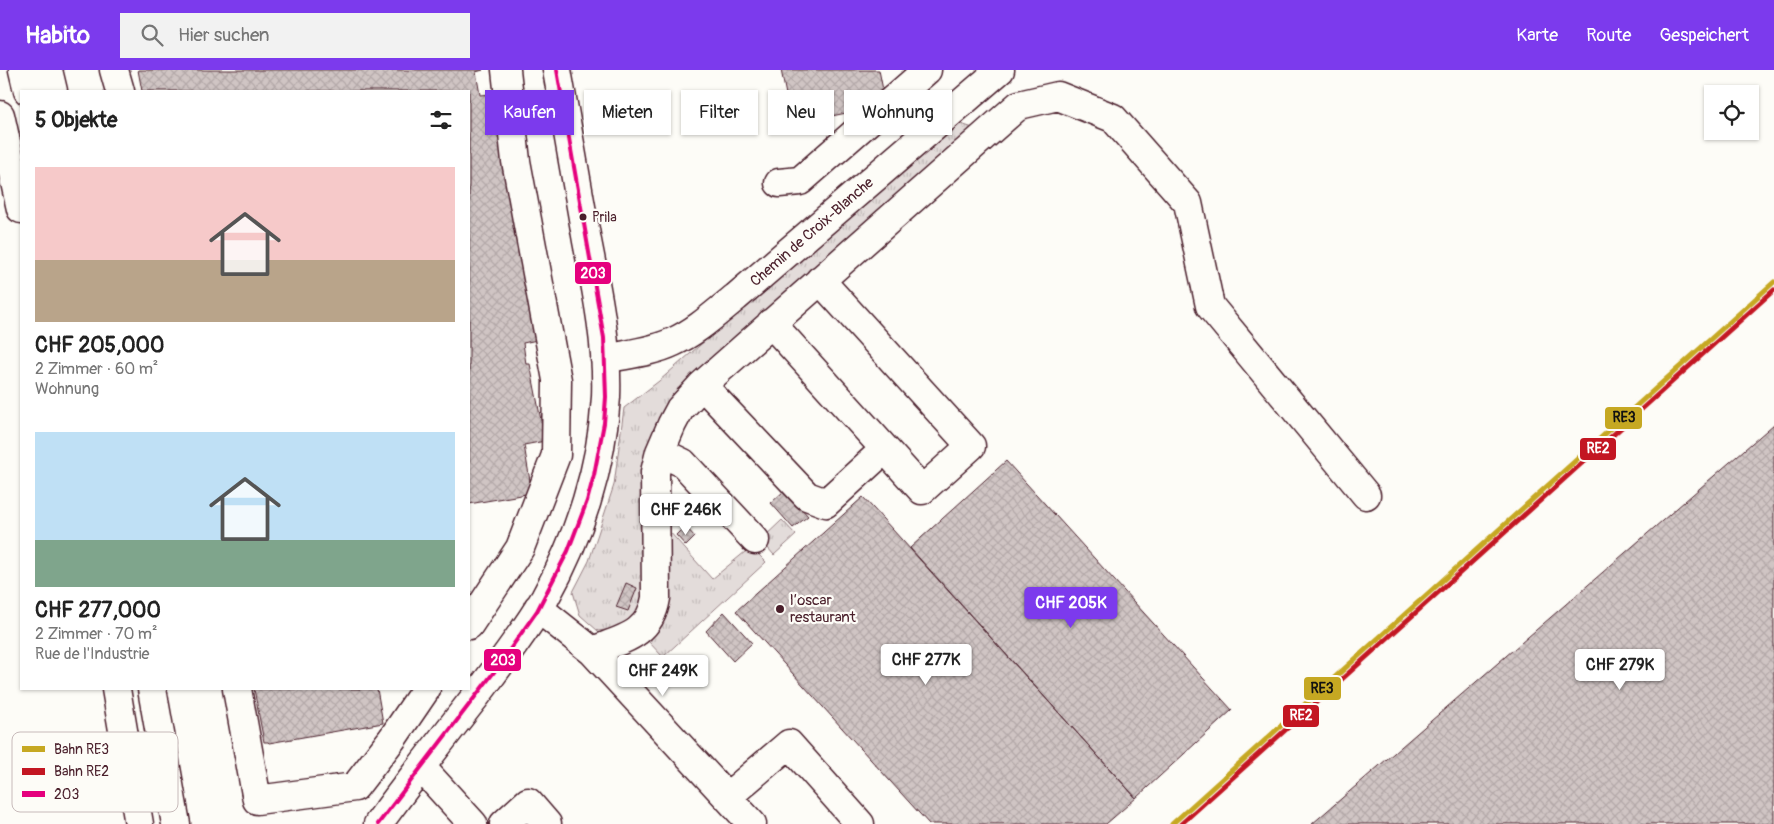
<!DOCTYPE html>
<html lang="de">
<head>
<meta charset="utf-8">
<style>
	:root { --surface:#fff; --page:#f2f2f2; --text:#222; --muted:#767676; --accent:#7c3aed }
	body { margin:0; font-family:Pangolin,sans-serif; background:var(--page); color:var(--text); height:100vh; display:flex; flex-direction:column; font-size:19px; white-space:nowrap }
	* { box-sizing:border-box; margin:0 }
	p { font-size:16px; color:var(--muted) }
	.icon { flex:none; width:28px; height:28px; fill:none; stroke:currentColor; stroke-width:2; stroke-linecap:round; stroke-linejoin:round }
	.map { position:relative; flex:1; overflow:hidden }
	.side { position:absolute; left:20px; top:20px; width:450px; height:600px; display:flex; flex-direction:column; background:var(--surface); border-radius:0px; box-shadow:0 1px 4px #0004 }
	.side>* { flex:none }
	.hud { position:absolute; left:485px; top:20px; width:475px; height:45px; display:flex; gap:10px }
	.fabs { position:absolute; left:1704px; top:15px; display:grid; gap:10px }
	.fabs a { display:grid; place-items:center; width:55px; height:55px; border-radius:0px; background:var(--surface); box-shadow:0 1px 4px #0004; font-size:25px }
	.price { position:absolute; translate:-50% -42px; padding:0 11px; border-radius:5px; background:#fff; color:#222; font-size:16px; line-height:32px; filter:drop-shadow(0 1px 2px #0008) }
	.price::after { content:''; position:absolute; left:50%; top:30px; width:15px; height:11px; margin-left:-8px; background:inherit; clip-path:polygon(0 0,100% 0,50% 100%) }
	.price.active { background:var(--accent); color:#fff }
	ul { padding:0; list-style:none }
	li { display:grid; align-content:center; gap:10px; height:265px; padding:0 15px }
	li span { display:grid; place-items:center; height:155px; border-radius:0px; color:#555 }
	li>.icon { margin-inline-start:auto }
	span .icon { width:90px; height:90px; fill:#fffc; stroke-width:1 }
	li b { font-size:21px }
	h2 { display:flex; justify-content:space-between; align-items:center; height:60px; padding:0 15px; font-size:21px }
	.chip { padding:0 18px; border-radius:0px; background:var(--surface); box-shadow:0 1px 4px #0004; font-size:18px; line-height:45px }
	.chip.active { background:var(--accent); color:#fff }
	header { display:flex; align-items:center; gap:30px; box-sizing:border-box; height:70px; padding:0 25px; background:var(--accent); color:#fff }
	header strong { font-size:24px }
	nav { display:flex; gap:28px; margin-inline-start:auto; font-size:18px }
	.search { width:350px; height:45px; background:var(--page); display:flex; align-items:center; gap:12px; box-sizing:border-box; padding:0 18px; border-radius:0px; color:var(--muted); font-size:19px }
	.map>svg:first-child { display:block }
</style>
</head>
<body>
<header>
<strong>Habito</strong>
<div class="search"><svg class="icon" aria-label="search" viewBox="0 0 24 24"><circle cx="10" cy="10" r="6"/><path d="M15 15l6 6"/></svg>Hier suchen</div>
<nav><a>Karte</a><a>Route</a><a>Gespeichert</a></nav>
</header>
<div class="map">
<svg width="1774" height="754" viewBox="0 0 1774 754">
	<defs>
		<pattern id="grass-tufts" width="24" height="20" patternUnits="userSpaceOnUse" patternTransform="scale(1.25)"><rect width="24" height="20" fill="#e3dcda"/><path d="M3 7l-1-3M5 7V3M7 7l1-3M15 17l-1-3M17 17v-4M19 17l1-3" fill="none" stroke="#c4bcbb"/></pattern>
		<pattern id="building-cross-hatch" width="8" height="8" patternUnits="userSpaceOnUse" patternTransform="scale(1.25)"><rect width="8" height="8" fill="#d0c5c4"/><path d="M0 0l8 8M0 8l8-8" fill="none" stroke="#b4a9a9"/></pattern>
	</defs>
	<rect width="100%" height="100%" fill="#fdfcf7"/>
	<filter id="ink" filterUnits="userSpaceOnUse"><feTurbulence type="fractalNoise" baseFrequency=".02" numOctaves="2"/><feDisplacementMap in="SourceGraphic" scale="10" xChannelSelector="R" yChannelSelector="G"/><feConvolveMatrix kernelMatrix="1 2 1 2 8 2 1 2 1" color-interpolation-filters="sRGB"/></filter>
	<g filter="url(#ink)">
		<path fill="url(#grass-tufts)" stroke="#967e82" d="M 955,52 L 976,59 L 683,318 L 639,541 L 621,558 L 598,561 L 580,545 L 573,522 L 589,491 L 614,415 L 624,338 L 659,311 Z
			M 782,450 L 796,465 L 774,485 L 761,470 Z
			M 668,460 L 712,509 L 751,477 L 766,492 L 663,587 L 647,570 L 665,550 L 670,529 Z"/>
		<path fill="url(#building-cross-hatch)" stroke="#4a1f2b" d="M 138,0 L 483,0 L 476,2 L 480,25 L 491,24 L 537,270 L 523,273 L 526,294 L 530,294 L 545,371 L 524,375 L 532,423 L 469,434 L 469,21 L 142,21 Z
			M 781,0 L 879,0 L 886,35 L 792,54 Z
			M 1774,354 L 1774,754 L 1312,754 Z
			M 1006,391 L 1232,640 L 1136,728 L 910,478 Z
			M 785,420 L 808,446 L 793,458 L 771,433 Z
			M 863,427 L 1136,728 L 1106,754 L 929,754 L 736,541 Z
			M 685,456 L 695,467 L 686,476 L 676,465 Z
			M 626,513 L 637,518 L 628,541 L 616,537 Z
			M 724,542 L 752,573 L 733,591 L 706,561 Z
			M 254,619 L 377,619 L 383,653 L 269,673 L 268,672 L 264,672 Z"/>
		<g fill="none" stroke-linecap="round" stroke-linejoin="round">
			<g stroke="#4a1f2b" stroke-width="31">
				<path id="minor" d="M 114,0 L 120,21
					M 779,113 L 800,111 L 927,0
					M 820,210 L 971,376 L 922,420 L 885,379
					M 605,289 C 627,284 652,282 673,272 C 697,261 716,243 736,227 L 1000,0
					M 702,315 L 807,426 L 826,433 L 885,379 L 771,253
					M 660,382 L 683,393 L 755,470
					M 538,538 L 592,581 L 752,754
					M 469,555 L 520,478 L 556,385 L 557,310 L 516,91 L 506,0
					M 592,581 C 623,569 650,565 656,528 L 655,402 L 660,382 L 672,354 L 680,339 L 702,315 L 1019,35 L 1058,26 L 1113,48 L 1188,133 L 1210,236 L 1366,425
					M 237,619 L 257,730 L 355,717 L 392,669 L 426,619
					M 421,697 L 473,754
					M 727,727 L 789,674 L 860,754
					M 378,754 C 410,710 443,668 476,626 C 500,594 525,562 545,528 C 579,467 602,397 606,327 C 608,275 597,222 587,171 C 577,114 567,57 557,0
					M 504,754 L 528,732 L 547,754"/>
			</g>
			<g stroke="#4a1f2b" stroke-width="31">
				<path id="highway" d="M 23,0 L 28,21
					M 48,0 L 53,21
					M 0,45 L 21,139
					M 116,619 L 139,754
					M 152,619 L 176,754"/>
			</g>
			<use href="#minor" stroke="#fdfcf7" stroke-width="28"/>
			<use href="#highway" stroke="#fdfcf7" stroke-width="28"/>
			<g stroke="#fdfcf7" stroke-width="8">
				<path id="bus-1" d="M 378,754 L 494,602 L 537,541 L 568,481 L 587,431 L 594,405 L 604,353 L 606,327 L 604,268 L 557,0"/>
			</g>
			<use href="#bus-1" stroke="#e5007d" stroke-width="4"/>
			<g stroke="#fdfcf7" stroke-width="9">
				<path id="rail-1" d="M 1172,754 L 1774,212"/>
			</g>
			<g stroke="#fdfcf7" stroke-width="9">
				<path id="rail-2" d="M 1181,754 L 1774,220"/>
			</g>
			<use href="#rail-1" stroke="#c6a822" stroke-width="5"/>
			<use href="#rail-2" stroke="#c31622" stroke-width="5"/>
		</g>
	</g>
	<g fill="#4a1f2b" stroke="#fdfcf7" stroke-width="2">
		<circle cx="583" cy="147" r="4.5"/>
		<circle cx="780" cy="539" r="5"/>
	</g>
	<g text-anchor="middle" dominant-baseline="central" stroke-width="4.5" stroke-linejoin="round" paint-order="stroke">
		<g font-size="14" fill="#4a1f2b" stroke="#fdfcf7" text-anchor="start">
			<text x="592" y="147">Prila</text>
		</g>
		<g font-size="15" fill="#4a1f2b" stroke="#fdfcf7">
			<text transform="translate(812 162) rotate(-41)">Chemin de Croix-Blanche</text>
		</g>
		<g font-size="15" fill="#4a1f2b" stroke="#fdfcf7" text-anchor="start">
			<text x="790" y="530">l’oscar<tspan x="790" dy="17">restaurant</tspan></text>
		</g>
	</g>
	<rect x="12" y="662" width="166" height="80" rx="8" fill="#fdfcf7" stroke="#c7baba" stroke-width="1"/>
	<rect x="22" y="676" width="23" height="6" fill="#c6a822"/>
	<rect x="22" y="698" width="23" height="7" fill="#c31622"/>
	<rect x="22" y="721" width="23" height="6" fill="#e5007d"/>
	<g font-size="14" fill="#4a1f2b">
		<text x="54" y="684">Bahn RE3</text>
		<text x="54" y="706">Bahn RE2</text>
		<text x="54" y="729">203</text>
	</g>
	<g stroke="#fdfcf7" stroke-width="2">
		<rect x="574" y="191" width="38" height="24" rx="5" fill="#e5007d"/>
		<rect x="1604" y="336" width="39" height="24" rx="5" fill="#c6a822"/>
		<rect x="1579" y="367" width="38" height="24" rx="5" fill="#c31622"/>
		<rect x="483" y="578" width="39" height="24" rx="5" fill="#e5007d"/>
		<rect x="1303" y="606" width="39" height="25" rx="5" fill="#c6a822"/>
		<rect x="1282" y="634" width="38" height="24" rx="5" fill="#c31622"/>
	</g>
	<g font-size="14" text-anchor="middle" font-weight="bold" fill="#fff">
		<text x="593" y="208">203</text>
		<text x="1598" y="383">RE2</text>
		<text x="503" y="595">203</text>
		<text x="1301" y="650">RE2</text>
	</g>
	<g font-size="14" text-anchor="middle" font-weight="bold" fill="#111">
		<text x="1624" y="352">RE3</text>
		<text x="1322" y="623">RE3</text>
	</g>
</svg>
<div class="fabs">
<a><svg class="icon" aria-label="locate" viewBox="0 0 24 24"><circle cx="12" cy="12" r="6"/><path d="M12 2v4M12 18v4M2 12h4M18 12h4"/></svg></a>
</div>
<b class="price" style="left:686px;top:466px">CHF 246K</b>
<b class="price active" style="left:1071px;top:559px">CHF 205K</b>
<b class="price" style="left:926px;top:616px">CHF 277K</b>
<b class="price" style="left:1620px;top:621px">CHF 279K</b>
<b class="price" style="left:663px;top:627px">CHF 249K</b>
<div class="hud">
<a class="chip active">Kaufen</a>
<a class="chip">Mieten</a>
<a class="chip">Filter</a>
<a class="chip">Neu</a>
<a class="chip">Wohnung</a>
</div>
<section class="side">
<h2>5 Objekte<svg class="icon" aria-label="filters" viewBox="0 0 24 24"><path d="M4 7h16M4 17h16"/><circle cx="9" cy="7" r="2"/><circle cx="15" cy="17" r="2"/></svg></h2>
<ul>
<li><span style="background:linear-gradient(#f6c9c9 60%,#b9a48a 0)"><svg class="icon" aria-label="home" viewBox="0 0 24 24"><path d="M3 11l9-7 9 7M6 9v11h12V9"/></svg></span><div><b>CHF 205,000</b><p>2 Zimmer · 60 m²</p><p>Wohnung</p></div></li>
<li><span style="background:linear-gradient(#bfe0f5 70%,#7fa58c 0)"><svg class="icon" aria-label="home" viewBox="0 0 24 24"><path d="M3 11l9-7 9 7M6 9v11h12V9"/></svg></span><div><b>CHF 277,000</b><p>2 Zimmer · 70 m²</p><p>Rue de l'Industrie</p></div></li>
</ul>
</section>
</div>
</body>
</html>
